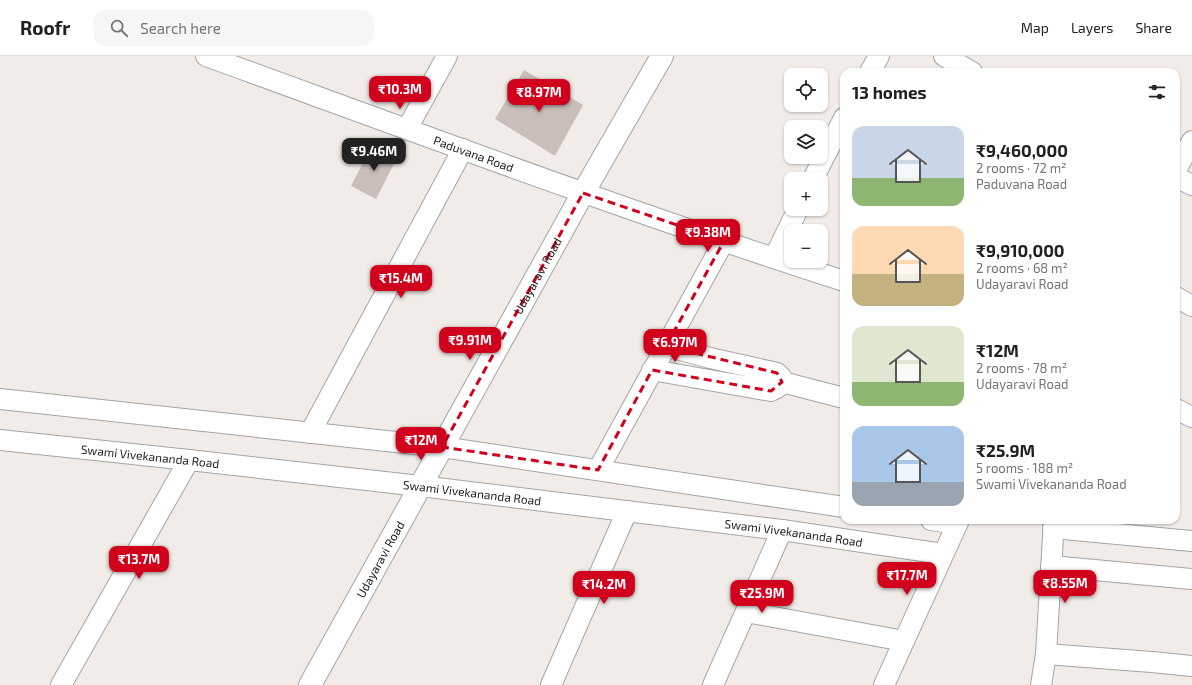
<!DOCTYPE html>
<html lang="en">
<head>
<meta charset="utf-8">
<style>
	:root { --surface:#fff; --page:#f6f6f6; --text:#202124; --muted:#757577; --line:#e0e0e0; --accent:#d1001d }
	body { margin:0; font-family:"Exo 2",sans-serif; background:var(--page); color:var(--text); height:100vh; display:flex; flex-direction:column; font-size:15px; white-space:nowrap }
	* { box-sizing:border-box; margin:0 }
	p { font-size:13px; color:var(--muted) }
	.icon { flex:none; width:22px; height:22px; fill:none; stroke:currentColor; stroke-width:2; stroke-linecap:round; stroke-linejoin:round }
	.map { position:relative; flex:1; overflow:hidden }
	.drawer { position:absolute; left:840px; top:12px; width:340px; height:456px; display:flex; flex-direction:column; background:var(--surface); border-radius:12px; box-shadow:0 1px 3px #0004 }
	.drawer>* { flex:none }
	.tools { position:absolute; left:784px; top:12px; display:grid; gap:8px }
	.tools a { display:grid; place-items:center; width:44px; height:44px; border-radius:8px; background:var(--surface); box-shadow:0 1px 3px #0004; font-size:20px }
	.price { position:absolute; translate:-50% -34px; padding:0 9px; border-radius:8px; background:var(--accent); color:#fff; font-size:13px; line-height:26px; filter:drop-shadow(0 1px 2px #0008) }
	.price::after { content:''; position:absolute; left:50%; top:24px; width:12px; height:9px; margin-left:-6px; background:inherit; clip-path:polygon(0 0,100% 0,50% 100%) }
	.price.current { background:#222; color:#fff }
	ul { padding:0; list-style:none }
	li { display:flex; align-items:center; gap:12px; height:100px; padding:0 12px }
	li span { display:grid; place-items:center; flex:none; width:112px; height:80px; border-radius:12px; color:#555 }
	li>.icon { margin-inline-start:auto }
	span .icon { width:48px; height:48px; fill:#fffc; stroke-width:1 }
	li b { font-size:17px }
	h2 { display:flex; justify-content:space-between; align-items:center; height:48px; padding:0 12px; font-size:17px }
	header { display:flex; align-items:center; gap:24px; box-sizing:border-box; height:56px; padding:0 20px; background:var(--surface); border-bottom:1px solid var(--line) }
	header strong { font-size:19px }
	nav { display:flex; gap:22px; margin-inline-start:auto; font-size:14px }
	.search { width:280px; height:36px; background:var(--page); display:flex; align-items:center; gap:10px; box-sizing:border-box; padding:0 14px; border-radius:12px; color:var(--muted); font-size:15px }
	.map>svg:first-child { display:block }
</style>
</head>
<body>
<header>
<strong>Roofr</strong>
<div class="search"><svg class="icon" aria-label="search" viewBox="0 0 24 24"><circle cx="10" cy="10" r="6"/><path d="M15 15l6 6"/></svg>Search here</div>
<nav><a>Map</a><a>Layers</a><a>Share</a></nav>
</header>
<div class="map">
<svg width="1192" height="629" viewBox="0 0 1192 629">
	<rect width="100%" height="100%" fill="#f1ece7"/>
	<path fill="#c9beba" d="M 524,14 L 583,49 L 555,100 L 495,63 Z
		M 372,89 L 397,102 L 376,143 L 351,130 Z"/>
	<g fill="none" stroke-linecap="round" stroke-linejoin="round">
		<g stroke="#a5a5a5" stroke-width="22">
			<g id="minor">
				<path id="s1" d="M 206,0 C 418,77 629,156 844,225"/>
				<path d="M 944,0 L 972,16"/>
				<path d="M 870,16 L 879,0"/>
				<path d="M 407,73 L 447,0"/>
				<path d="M 1176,114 L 1192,85"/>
				<path d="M 1176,121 L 1192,129"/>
				<path d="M 813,123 L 844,62"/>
				<path d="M 774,202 L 798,153"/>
				<path d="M 1176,241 L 1192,250"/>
				<path d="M 652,314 L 771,335 C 778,332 782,330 781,321 L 777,317 L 710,302 L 666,290"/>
				<path d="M 782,326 L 844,342"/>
				<path d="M 0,343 L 442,391 L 844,451"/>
				<path d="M 1176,353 L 1192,361"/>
				<path d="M 310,377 L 463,93"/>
				<path id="s2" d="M 0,384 L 189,404 L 420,430 L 782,474 L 943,498"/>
				<path d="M 598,414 L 724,185"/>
				<path d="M 931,464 L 957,468"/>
				<path d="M 1053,472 L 1192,485"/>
				<path d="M 1051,510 L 1192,523"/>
				<path d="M 746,556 L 904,585"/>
				<path d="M 1046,598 L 1152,606 L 1192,610"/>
				<path d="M 61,629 L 189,404"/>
				<path d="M 551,629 L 627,455"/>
				<path d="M 713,629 L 782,474"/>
				<path d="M 884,629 L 959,464"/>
				<path d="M 1041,629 L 1046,598 L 1054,464"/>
			</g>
		</g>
		<g stroke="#a5a5a5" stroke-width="24">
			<g id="tertiary">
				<path id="s3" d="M 310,629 L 583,137 L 662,0"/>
			</g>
		</g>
		<use href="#minor" stroke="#fff" stroke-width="20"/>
		<use href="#tertiary" stroke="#fff" stroke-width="22"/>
	</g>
	<path fill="none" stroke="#d1001d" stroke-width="3" stroke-dasharray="8 5" stroke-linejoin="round" d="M 583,137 L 724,185 L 666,290 L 777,317 L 782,326 L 771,335 L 652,314 L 598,414 L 442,391 Z"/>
	<g text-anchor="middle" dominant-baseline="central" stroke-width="3" stroke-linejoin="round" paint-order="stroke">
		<g font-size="12" fill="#212121" stroke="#fff">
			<text stroke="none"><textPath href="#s1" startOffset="285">Paduvana Road</textPath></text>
			<text stroke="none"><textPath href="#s3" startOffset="468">Udayaravi Road</textPath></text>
			<text stroke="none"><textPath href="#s2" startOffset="151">Swami Vivekananda Road</textPath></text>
			<text stroke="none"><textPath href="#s2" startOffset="475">Swami Vivekananda Road</textPath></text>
			<text stroke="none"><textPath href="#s2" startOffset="799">Swami Vivekananda Road</textPath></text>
			<text stroke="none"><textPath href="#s3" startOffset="144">Udayaravi Road</textPath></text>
		</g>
	</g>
</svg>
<div class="tools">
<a><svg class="icon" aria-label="locate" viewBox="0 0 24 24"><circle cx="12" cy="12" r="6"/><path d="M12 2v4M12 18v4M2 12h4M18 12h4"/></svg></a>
<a><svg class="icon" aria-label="layers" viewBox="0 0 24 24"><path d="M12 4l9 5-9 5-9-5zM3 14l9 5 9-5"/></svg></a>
<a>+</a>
<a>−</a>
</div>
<b class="price" style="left:400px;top:54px">₹10.3M</b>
<b class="price" style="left:539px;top:57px">₹8.97M</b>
<b class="price current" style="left:374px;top:116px">₹9.46M</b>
<b class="price" style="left:708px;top:197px">₹9.38M</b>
<b class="price" style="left:401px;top:243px">₹15.4M</b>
<b class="price" style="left:470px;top:305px">₹9.91M</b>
<b class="price" style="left:675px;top:307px">₹6.97M</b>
<b class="price" style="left:421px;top:405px">₹12M</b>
<b class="price" style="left:139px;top:524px">₹13.7M</b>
<b class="price" style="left:907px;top:540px">₹17.7M</b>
<b class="price" style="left:1065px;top:548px">₹8.55M</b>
<b class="price" style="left:604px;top:549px">₹14.2M</b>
<b class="price" style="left:762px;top:558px">₹25.9M</b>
<section class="drawer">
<h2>13 homes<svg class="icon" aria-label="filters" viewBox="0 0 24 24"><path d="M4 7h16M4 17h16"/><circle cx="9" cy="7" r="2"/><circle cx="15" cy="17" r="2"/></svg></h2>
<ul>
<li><span style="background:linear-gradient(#c9d6e8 65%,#8fb573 0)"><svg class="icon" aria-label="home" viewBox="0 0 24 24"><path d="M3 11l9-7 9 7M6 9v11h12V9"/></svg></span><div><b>₹9,460,000</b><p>2 rooms · 72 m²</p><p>Paduvana Road</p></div></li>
<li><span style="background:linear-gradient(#ffd9b3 60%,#c2b280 0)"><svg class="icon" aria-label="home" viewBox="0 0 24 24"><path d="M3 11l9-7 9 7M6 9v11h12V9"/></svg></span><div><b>₹9,910,000</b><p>2 rooms · 68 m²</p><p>Udayaravi Road</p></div></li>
<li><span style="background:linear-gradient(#dfe7d0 70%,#8fb573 0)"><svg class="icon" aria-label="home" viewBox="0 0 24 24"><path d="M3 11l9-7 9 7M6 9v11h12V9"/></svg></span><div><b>₹12M</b><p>2 rooms · 78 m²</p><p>Udayaravi Road</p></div></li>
<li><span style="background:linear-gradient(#a9c7e8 70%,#9aa5b1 0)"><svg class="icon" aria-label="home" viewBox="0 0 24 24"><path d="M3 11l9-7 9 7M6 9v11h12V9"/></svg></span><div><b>₹25.9M</b><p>5 rooms · 188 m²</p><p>Swami Vivekananda Road</p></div></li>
</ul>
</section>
</div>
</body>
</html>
